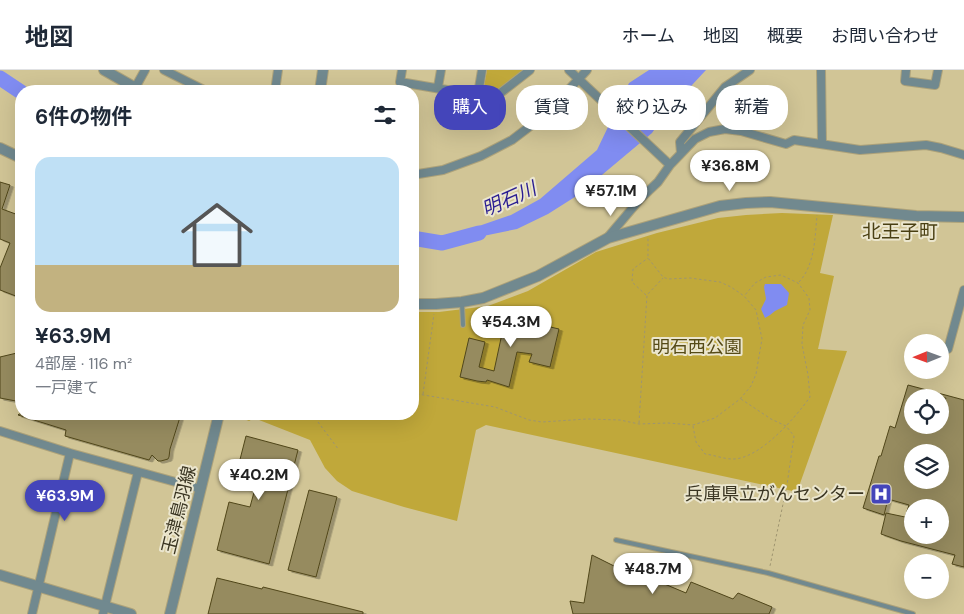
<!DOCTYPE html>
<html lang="ja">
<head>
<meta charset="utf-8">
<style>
	:root { --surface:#fff; --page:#f2f2f3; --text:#1f2937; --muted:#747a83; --line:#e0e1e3; --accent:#4445ba }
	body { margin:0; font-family:"DM Sans","Noto Sans JP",sans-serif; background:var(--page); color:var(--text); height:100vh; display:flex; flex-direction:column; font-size:19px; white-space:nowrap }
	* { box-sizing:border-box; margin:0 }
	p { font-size:16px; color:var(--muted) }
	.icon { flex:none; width:28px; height:28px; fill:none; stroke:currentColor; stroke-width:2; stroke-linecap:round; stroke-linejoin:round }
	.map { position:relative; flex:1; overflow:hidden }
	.side { position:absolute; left:15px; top:15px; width:404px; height:335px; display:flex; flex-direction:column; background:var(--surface); border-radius:20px; box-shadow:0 5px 20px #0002 }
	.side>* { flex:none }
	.guide { position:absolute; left:434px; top:15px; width:455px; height:45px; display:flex; gap:10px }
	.needle { width:32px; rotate:269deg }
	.fabs { position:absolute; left:904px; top:264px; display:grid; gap:10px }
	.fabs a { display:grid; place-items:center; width:45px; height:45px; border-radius:50%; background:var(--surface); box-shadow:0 5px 20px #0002; font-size:25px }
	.price { position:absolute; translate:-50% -42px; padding:0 11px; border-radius:18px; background:#fff; color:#222; font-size:16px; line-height:32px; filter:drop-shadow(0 1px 2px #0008) }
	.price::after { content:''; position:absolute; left:50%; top:30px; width:15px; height:11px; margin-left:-8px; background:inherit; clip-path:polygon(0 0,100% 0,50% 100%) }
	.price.selected { background:var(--accent); color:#fff }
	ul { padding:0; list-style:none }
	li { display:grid; align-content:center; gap:10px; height:265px; padding:0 20px }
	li+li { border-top:1px solid var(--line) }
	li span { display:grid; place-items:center; height:155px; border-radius:15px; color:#555 }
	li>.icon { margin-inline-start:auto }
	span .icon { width:90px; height:90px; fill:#fffc; stroke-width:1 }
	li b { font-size:21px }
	h2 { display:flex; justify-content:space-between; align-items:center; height:60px; padding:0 20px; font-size:21px }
	.pill { padding:0 18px; border-radius:20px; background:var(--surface); box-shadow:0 5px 20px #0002; font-size:18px; line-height:45px }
	.pill.selected { background:var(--accent); color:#fff }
	header { display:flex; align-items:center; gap:30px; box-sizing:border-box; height:70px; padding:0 25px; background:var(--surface); border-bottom:1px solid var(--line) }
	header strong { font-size:24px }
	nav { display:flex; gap:28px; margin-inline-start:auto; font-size:18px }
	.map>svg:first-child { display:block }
</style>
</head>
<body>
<header>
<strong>地図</strong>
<nav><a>ホーム</a><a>地図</a><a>概要</a><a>お問い合わせ</a></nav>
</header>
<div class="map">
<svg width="964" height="544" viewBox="0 0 964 544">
	<defs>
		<filter id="shadow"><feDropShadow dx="3.5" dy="2" stdDeviation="0" flood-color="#0004"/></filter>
	</defs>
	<rect width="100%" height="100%" fill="#d1c596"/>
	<path fill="#c0a83a" d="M 487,0 L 524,0 L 526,1 L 491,25 L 483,22 Z
		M 782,143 L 833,145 L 820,203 L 834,206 L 818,279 L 847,281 L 797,422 L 486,355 L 476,360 L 457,451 L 404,437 L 352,421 L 337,411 L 325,398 L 310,370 L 254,348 L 249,351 L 232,344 L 412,344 L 413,242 L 439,242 L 488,236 L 528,221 L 596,182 L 657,163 L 718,148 L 746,145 Z"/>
	<path fill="#808cf1" d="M 649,0 L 706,0 L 665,44 L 652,63 L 578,125 L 548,144 L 517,159 L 454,172 L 476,157 L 511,145 L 540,129 L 597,80 L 629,13 Z
		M 765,214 L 781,214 L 789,223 L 787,235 L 775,241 L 770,245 L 765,248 L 761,239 L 766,229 L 764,217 Z"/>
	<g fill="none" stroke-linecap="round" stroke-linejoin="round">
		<path stroke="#808cf1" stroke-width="15" d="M 0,8 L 21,22
			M 412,168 L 442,173 L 479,163"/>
	</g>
	<path fill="#968b5e" stroke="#50461a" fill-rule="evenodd" filter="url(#shadow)" d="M 0,112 L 10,115 L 2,139 L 21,146 L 21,228 L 0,220 L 0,198 L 10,173 L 0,169 Z
		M 498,240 L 547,252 L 546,256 L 559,259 L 550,297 L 529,292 L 532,284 L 517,282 L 509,317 L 487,310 L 486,312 L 477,311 L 460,307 L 469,268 L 485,272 L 479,297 L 494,301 L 503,259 L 494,257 Z
		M 21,282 L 21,332 L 0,328 L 0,287 Z
		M 908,315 L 964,330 L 964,497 L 952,494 L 955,485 L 901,471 L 881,464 L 886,443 L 905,447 L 909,435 L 888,429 L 884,445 L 863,438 L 879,386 L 881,386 L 890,356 L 895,358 ZM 912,328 L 946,328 L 940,345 L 940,355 L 912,355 ZM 912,382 L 940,382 L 940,410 L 912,410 ZM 912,438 L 940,438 L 940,465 L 912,465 Z
		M 19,344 L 181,344 L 170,379 L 169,387 L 168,389 L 161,391 L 158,391 L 152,385 L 149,390 L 65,366 L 66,360 L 18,345 Z
		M 246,366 L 298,380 L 269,494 L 217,480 L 229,432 L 250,437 L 256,415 L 235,409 Z
		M 309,420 L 337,427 L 316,507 L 288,500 Z
		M 592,485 L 614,496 L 627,492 L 642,494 L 652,502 L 655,510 L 686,523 L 691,512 L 733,529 L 738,523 L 772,537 L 769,544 L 573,544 L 570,531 L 584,533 Z
		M 217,508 L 262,519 L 263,517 L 363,542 L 363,544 L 208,544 Z"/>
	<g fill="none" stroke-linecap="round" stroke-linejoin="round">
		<g stroke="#ada27a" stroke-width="6">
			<path id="service" d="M 462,234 L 463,255
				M 616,470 L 768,503 L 913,544"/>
		</g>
		<g stroke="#ada27a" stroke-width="10">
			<path id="minor" d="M 164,0 L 206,21
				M 402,0 L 400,12 L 494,28 L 530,0
				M 569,0 L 670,95
				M 821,0 L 822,74
				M 906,0 L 905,11 L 935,15 L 938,0
				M 438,17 L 441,0
				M 135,18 L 145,0
				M 275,21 L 278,0
				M 478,24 L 482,0
				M 681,83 L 680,72 L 725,17 L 750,0
				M 412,105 L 443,100 L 481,86 L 512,70 L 546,44 L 587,0
				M 608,167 L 641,128 L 658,112 L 670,95 L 695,69 L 709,62 L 725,59 L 741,61 L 786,74 L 794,70 L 860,80 L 926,75 L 941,78 L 964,85
				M 948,279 L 964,220
				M 0,361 L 70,383 L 201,419
				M 32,544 L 70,383
				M 103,544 L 138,402"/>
		</g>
		<g stroke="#ada27a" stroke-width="12">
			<path id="tertiary" d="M 104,0 L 141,21
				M 320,21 L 323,0
				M 0,78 L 21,88
				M 412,234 L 436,234 L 462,232 L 483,228 L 538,206 L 608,168 L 720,136 L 746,133 L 770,132 L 916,146 L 964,147
				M 0,505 L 131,544
				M 170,544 L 219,344"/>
		</g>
		<path stroke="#9f9570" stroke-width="1" stroke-dasharray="2.5 2.5" stroke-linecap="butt" d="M 799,212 C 815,195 815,167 817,145
			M 646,225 L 632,212 L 633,199 L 648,188
			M 412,323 L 495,337 L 529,350 L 542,352 L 587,349 L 620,350 L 639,354 L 668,353 L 693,355 L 715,348 L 740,329 L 751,316 L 756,304 L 762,269 L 756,240 L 744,226 L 731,217 L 720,212 L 690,208 L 668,209 L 663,207 L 648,188 L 648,168
			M 423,324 L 434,244
			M 741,329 L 771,349 L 786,356 L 794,366 L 787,415 L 770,496
			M 312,344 L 339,380
			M 639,353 L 647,225 L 663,208
			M 693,356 L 696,372 L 705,384 C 714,385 724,389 732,389 C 759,390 796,347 810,327 L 808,305 L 802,274 L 803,255 L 810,240 L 809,228 L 798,213 L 781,205 L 766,207 L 755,213 L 745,225"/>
		<use href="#service" stroke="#71898f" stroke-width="4"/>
		<use href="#minor" stroke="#71898f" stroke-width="8"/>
		<use href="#tertiary" stroke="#71898f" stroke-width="10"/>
	</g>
	<defs>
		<g id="hospital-square" transform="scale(1.125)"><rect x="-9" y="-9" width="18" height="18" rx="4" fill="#4445ba" stroke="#ebe6ce"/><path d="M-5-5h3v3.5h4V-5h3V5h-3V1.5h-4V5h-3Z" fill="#fff"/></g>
	</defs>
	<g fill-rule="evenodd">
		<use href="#hospital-square" x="881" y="424"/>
	</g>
	<g text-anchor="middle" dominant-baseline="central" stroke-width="4" stroke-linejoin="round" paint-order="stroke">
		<g font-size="18" fill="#564b17" stroke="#ebe6ce">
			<text x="697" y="277">明石西公園</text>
		</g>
		<g font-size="18" fill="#3a3522" stroke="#ebe6ce" text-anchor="end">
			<text x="865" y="424">兵庫県立がんセンター</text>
		</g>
		<g font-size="18" fill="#3a3522" stroke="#ebe6ce">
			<text transform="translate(179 440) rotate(-76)">玉津鳥羽線</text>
		</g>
		<g font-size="19" font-style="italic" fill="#2a1d92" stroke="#ebe6ce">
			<text transform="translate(509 129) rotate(-24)">明石川</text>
		</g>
		<g font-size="19" fill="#493f12" stroke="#ebe6ce">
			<text x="900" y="161">北王子町</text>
		</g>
	</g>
</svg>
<div class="fabs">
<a><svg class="needle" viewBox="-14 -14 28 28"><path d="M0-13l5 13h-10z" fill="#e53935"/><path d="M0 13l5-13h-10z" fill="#747a83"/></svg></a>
<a><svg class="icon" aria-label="locate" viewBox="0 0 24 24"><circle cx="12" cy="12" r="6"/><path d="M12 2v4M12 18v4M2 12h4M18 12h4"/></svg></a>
<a><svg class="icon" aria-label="layers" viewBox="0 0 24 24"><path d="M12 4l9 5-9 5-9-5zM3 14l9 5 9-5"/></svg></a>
<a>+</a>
<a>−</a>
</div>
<b class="price" style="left:730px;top:122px">¥36.8M</b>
<b class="price" style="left:611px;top:147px">¥57.1M</b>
<b class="price" style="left:511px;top:278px">¥54.3M</b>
<b class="price" style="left:259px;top:431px">¥40.2M</b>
<b class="price selected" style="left:65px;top:452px">¥63.9M</b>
<b class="price" style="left:653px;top:525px">¥48.7M</b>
<div class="guide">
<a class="pill selected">購入</a>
<a class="pill">賃貸</a>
<a class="pill">絞り込み</a>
<a class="pill">新着</a>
</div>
<section class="side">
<h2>6件の物件<svg class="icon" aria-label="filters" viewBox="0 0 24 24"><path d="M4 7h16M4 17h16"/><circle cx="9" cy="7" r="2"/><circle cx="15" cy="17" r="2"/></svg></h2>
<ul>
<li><span style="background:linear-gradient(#bfe0f5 70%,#c2b280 0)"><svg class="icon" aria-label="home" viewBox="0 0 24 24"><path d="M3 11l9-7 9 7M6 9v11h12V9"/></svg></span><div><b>¥63.9M</b><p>4部屋 · 116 m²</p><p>一戸建て</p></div></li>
</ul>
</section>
</div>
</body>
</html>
